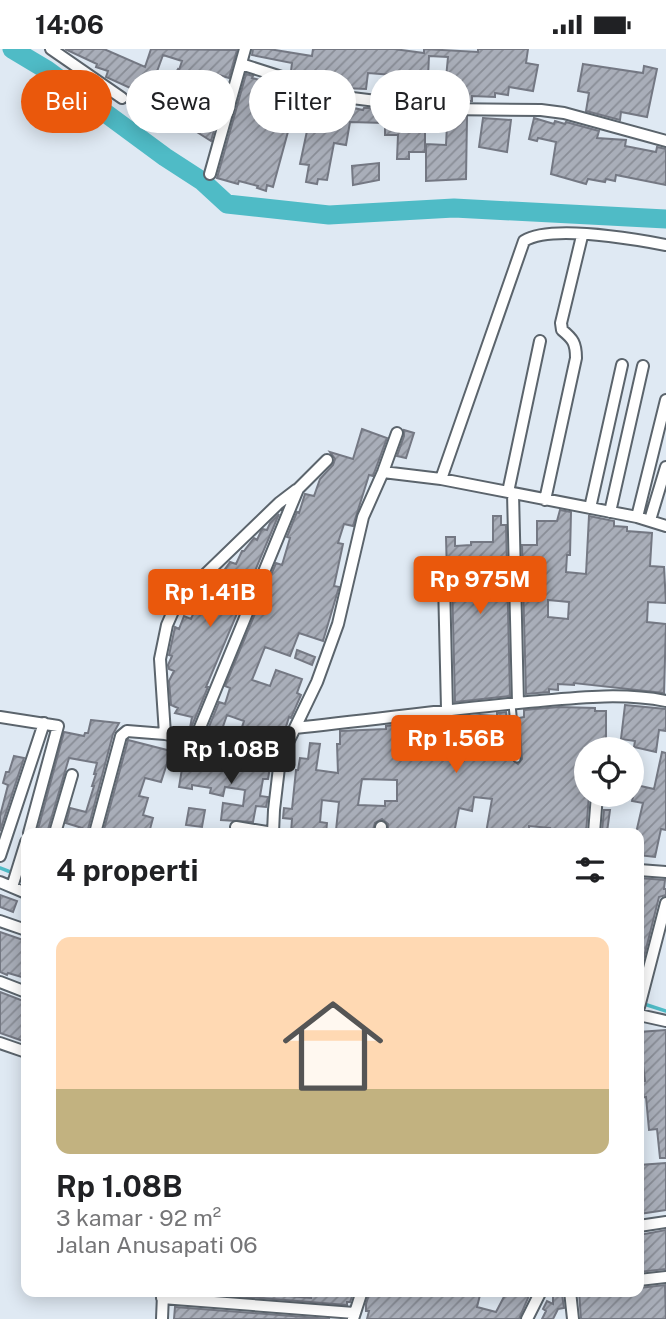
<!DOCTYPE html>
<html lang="id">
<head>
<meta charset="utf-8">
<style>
	:root { --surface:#fff; --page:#f2f2f2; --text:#202124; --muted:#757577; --line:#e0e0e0; --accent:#ea580c }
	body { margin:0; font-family:"Public Sans",sans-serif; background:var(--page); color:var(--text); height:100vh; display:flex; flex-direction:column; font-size:26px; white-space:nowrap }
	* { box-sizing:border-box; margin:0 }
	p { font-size:23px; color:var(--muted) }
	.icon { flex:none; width:38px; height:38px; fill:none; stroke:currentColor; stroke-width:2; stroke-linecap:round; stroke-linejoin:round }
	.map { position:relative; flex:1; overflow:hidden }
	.sheet { position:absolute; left:21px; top:779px; width:623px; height:469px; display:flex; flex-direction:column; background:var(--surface); border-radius:14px; box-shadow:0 4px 18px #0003 }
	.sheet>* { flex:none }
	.guide { position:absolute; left:21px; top:21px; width:625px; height:63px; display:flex; gap:14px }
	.fabs { position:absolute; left:574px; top:688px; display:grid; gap:14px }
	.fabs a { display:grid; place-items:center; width:70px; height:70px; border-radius:50%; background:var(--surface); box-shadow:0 4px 18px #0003; font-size:35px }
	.price { position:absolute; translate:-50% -60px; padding:0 16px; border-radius:7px; background:var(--accent); color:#fff; font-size:23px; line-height:46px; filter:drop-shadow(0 2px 4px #0008) }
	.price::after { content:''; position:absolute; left:50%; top:42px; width:21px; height:16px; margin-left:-10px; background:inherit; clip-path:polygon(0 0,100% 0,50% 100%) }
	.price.active { background:#222; color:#fff }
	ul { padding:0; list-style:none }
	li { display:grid; align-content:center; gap:14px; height:371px; padding:0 35px }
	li+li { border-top:2px solid var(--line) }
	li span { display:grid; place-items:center; height:217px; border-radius:14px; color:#555 }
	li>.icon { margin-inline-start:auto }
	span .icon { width:126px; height:126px; fill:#fffc; stroke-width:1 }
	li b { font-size:30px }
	h2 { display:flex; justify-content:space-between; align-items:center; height:84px; padding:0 35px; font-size:30px }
	.tag { padding:0 24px; border-radius:32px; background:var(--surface); box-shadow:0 4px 18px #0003; font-size:24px; line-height:63px }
	.tag.active { background:var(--accent); color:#fff }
	.status { display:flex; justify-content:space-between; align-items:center; height:49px; padding:0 35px; background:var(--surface); direction:ltr }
	.status svg { height:19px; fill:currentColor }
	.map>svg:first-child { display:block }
</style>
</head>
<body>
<div class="status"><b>14:06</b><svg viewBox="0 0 49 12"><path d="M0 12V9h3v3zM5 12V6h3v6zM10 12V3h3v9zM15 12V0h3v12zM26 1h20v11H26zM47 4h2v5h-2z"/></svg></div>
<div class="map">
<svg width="666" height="1270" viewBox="0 0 666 1270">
	<defs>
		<pattern id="building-hatch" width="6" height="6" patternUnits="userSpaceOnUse" patternTransform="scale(1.75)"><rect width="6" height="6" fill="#a9aeb9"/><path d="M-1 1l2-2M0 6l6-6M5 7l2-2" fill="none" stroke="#898d96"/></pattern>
	</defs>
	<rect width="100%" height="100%" fill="#dfe9f3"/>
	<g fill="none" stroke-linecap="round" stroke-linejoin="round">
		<path stroke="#4fbbc6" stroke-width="3.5" d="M 0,819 L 26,829
			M 641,954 L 666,962"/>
		<path stroke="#4fbbc6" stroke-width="19" d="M 12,0 L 47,21 L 165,108 L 202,132 L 227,155 L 329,166 L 454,159 L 666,170"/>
	</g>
	<path fill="url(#building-hatch)" stroke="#747883" stroke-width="2" fill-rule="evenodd" d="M 65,0 L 104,0 L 145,18 L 151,0 L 237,1 L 229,29 L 209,23 L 205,34 L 188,29 L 172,55 L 169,54 L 171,48 L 164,64 L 153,59 L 178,20 L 179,21 L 182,12 L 163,6 L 147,50 L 136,45 L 137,42 L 106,28 L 108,22 L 96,18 L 97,15 Z
		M 253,0 L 269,0 L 312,7 L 313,0 L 394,0 L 424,4 L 424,0 L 478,3 L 478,0 L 528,0 L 526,14 L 538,16 L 533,42 L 509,38 L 508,46 L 495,44 L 495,48 L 472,47 L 472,52 L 442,52 L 413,49 L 414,31 L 392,30 L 393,26 L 368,24 L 366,40 L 343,39 L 307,28 L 308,24 L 291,22 L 292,14 L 252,6 ZM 429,7 L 448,8 L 446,29 L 428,28 Z
		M 583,15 L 643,24 L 644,17 L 657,20 L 647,68 L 621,63 L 620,71 L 586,62 L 589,44 L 578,42 Z
		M 246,25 L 253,27 L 252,29 L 276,35 L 275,39 L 287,42 L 286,47 L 311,52 L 310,56 L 331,59 L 333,53 L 340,56 L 363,61 L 364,59 L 369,59 L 425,66 L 425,103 L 409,103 L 409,110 L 397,110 L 398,86 L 385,86 L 385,74 L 350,73 L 346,96 L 334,94 L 327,131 L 318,130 L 317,135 L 306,133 L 309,116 L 300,115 L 307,82 L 289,79 L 273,138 L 267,136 L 266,142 L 257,139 L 258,137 L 239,132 L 238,135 L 217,129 Z
		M 197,66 L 215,78 L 211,92 L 189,78 Z
		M 444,68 L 467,68 L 466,130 L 426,132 L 426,95 L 446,96 L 447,76 L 444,76 Z
		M 483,69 L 511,71 L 507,103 L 479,98 Z
		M 534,69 L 554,75 L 555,72 L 565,75 L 566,73 L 599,82 L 597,89 L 626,91 L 625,97 L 656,103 L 657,98 L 666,100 L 666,136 L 616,126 L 615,132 L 606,130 L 605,133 L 588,130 L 586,135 L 551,125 L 556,93 L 538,89 L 537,92 L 529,90 Z
		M 379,114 L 379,131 L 353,136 L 352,117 Z
		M 362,380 L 387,389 L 373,427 L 369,426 L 353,477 L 344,475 L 338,494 L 343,495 L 334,537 L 339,538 L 323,592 L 299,584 L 290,607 L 265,598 L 252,631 L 270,637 L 276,621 L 302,630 L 297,644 L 301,646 L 291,669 L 289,668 L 285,681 L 279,680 L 272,700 L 239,687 L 244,672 L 227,666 L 219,689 L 206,685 L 219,653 L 225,655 L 230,639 L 225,637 L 276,514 L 282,516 L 290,489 L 287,488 L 297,463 L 299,464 L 305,445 L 314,447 L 320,430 L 333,416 L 335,410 L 330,403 L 353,410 Z
		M 404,381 L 414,384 L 406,409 L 397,407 L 404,387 Z
		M 560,461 L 571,463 L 570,506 L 567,506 L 566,523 L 586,525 L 589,467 L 614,472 L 614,477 L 627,478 L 627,482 L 652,484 L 650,517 L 664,518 L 666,554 L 648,553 L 647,573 L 666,575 L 664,644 L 574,634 L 574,636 L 558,635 L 558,641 L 549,640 L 549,643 L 526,645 L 522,496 L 537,496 L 537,472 L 557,472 ZM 548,551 L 569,553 L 568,570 L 548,568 Z
		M 279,465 L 206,638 L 208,638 L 191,679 L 190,679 L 192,668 L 175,664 L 178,659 L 171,656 L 169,632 L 174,622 L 169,620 L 168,616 L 172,607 L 169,606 L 175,578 L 179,580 L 184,567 L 191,570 L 206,536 L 208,536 L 220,522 L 223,523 L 230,513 L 236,515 L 242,502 L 244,502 L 254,489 L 257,491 L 261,482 L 263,480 L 267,481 L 270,474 Z
		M 493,467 L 501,467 L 501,476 L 506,476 L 510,647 L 455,653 L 452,533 L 447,526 L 446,488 L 455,488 L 455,497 L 471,496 L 471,493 L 493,493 Z
		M 297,601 L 315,608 L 312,616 L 295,609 Z
		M 625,656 L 666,660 L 666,682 L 659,681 L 656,703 L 634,698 L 635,692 L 621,690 Z
		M 559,658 L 595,659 L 595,662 L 606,662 L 606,700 L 586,700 L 586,746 L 589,746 L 586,784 L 549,784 L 550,779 L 529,777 L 529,784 L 486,784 L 492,750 L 474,748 L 472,762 L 459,759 L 454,784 L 388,784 L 388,775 L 382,770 L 375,774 L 372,784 L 336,781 L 339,753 L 322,751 L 320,773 L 327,774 L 326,784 L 291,784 L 292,770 L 283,769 L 284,759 L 292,760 L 296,721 L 298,721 L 300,709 L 308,710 L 310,694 L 320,695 L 316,721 L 338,724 L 337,695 L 340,695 L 340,682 L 386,680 L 386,677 L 480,666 L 497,667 L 497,664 L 506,663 L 512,710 L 518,715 L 522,710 L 519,669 L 524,668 L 524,661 ZM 362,730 L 397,731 L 397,752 L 385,752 L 385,757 L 358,756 Z
		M 91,671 L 119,674 L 113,685 L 87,784 L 80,784 L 82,779 L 66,774 L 70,759 L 86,763 L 94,737 L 92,737 L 96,725 L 94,725 L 97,714 L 69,709 L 47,784 L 37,784 L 64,683 L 84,687 L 85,684 L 88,684 Z
		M 128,691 L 171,702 L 161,733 L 145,729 L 139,747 L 148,749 L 143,766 L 153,769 L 149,784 L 131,784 L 121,781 L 120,784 L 103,784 Z
		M 662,703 L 666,704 L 666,781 L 661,780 L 655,808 L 639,806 L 639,784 L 636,784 L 643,754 L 632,752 L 636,736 L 654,740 Z
		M 14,707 L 24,709 L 0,782 L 0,767 L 8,736 L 3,734 L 6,723 L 9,723 Z
		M 216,711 L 270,718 L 268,730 L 263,730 L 260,747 L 268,748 L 266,758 L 256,757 L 253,773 L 221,771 L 223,754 L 243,757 L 245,741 L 225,738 L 223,747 L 210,744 L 211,739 L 192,736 L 192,740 L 179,738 L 182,720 L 196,722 L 198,714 L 215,717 Z
		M 189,759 L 205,761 L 202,778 L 186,776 Z
		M 604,761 L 610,761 L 607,783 L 602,782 Z
		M 639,829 L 665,831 L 664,840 L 666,840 L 666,846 L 659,848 L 642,916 L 639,916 Z
		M 0,846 L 17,852 L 13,863 L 0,858 Z
		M 0,883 L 26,892 L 25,929 L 8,924 L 7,926 L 0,923 Z
		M 0,943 L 26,953 L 26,993 L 0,984 Z
		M 666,981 L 666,1109 L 660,1109 L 657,1080 L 649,1081 L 646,1048 L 639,1049 L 639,1033 L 645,1032 L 639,983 Z
		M 666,1114 L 666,1161 L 639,1165 L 639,1116 Z
		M 666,1181 L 666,1220 L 639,1223 L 639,1186 Z
		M 665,1236 L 666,1270 L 581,1270 L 579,1243 L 639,1242 L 639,1239 Z
		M 223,1242 L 273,1245 L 274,1242 L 289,1242 L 289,1247 L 311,1249 L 311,1242 L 354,1242 L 350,1253 L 347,1253 L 347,1256 L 223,1246 Z
		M 370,1242 L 456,1242 L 466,1245 L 467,1242 L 481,1242 L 477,1258 L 496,1263 L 507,1242 L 531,1242 L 519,1270 L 367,1270 L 369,1262 L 366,1262 L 366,1255 Z
		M 562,1245 L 564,1259 L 558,1260 L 553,1270 L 542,1270 L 546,1262 L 543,1260 L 547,1252 L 553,1255 L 553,1246 Z
		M 175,1258 L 330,1270 L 174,1270 Z"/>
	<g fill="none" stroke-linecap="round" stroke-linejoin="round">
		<g stroke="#5b646c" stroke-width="9">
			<path id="lane" d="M 512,655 L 517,710"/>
		</g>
		<g stroke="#5b646c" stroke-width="14">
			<path id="street" d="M 51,0 L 122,49
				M 241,15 L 344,48 L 441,60 L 541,61 L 564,64 L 666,92
				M 210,125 L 245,0
				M 383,423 L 441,430 L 637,468 L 666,477
				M 441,430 L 524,192 C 551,175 634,190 666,196
				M 508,443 L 540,292
				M 513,444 L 518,654
				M 545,451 L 576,309 C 576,294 573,290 562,281 L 561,274 L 582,187
				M 590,459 L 622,316
				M 610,463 L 643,317
				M 637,468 L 666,351
				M 650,471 L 666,418
				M 444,533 L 447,660
				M 0,668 L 58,677 L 29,784
				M 295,679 C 373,671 450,660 528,653 C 573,649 621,643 666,652
				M 165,685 L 160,610 L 167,576 L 174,560 L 188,542 L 279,454 L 296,441
				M 194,693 L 298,440 L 327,411
				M 236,778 L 273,784
				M 55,784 L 72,726
				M 95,784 L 121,687 L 127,682 L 165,685 L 280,710
				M 273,784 L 274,761 L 280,710 L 317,633 L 338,575 L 363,468 L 383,423 L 397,384
				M 380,784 L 381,778
				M 594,784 L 597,746
				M 0,807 L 44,674
				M 639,821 L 666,823
				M 0,833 L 26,844
				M 12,838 L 26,793
				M 0,872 L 26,881
				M 0,933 L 26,943
				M 639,958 L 666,854
				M 639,966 L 666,972
				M 0,994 L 26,1003
				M 639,1177 L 666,1173
				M 639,1231 L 666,1228
				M 570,1242 L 573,1270
				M 162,1249 L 354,1264
				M 162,1270 L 163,1245
				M 353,1270 L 362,1242
				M 527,1270 L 541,1242"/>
		</g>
		<use href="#lane" stroke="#fff" stroke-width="5"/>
		<use href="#street" stroke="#fff" stroke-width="10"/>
	</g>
</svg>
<div class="fabs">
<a><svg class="icon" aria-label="locate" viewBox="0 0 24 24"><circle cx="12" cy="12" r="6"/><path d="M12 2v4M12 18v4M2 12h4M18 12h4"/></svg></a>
</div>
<b class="price" style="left:480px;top:567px">Rp 975M</b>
<b class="price" style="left:210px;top:580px">Rp 1.41B</b>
<b class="price" style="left:456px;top:726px">Rp 1.56B</b>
<b class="price active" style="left:231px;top:737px">Rp 1.08B</b>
<div class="guide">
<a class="tag active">Beli</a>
<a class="tag">Sewa</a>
<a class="tag">Filter</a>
<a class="tag">Baru</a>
</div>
<section class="sheet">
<h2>4 properti<svg class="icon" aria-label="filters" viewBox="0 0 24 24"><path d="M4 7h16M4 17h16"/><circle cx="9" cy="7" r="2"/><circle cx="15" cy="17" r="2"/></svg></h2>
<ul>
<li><span style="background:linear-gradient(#ffd9b3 70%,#c2b280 0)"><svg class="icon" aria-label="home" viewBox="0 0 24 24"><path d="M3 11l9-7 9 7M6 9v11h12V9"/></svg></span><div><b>Rp 1.08B</b><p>3 kamar · 92 m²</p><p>Jalan Anusapati 06</p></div></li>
</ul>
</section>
</div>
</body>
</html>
